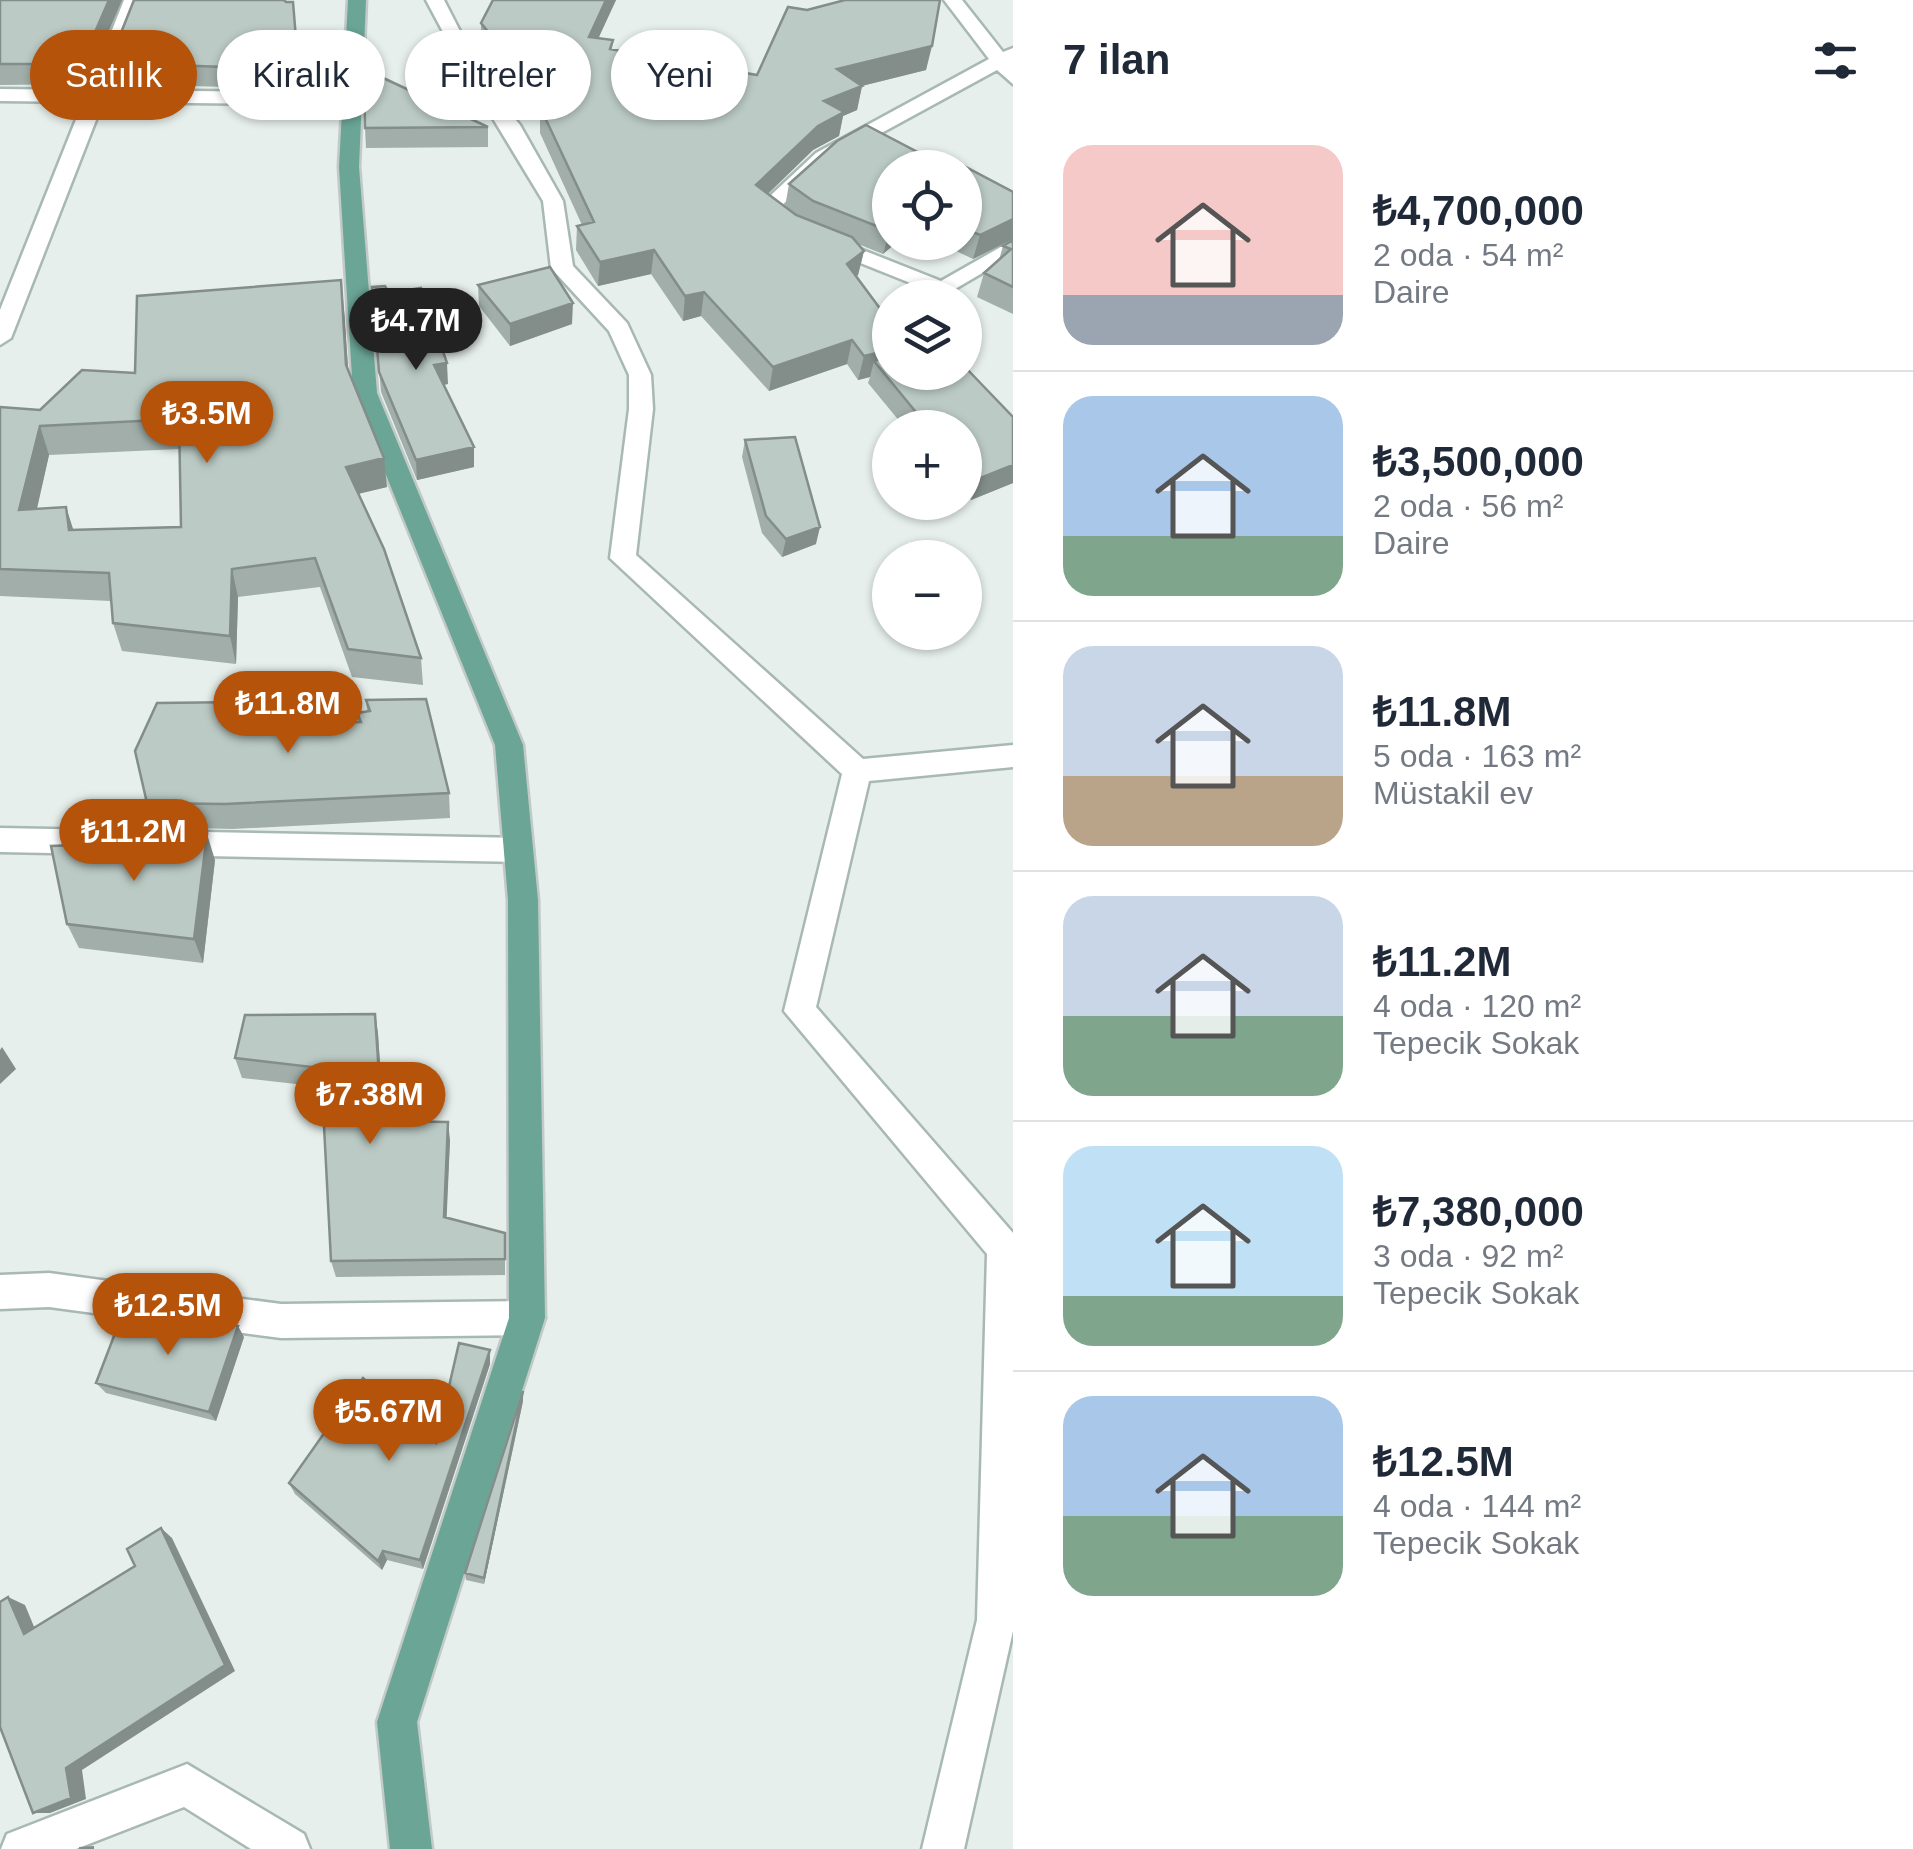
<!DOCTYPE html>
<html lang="tr">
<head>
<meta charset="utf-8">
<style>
	:root { --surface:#fff; --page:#f6f6f7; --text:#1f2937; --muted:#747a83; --line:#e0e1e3; --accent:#b45309 }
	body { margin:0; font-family:Helvetica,sans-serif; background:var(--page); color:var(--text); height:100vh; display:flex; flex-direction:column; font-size:38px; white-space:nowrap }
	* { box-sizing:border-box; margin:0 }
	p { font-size:32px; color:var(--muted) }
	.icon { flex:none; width:55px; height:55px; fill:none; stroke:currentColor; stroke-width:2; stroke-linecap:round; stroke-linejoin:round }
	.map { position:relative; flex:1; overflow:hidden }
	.side { display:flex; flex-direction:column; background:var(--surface); width:900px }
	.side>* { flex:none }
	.top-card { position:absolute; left:30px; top:30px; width:832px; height:90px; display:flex; gap:20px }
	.buttons { position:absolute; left:872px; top:150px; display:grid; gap:20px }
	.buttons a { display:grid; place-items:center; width:110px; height:110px; border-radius:50%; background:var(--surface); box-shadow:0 2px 8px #0004; font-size:50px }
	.price { position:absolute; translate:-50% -85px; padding:0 22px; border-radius:35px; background:var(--accent); color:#fff; font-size:32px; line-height:65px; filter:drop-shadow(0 2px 5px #0008) }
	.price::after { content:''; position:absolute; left:50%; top:60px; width:30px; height:22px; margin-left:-15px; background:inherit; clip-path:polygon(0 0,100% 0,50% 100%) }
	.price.on { background:#222; color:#fff }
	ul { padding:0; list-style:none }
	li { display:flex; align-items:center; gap:30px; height:250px; padding:0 50px }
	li+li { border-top:2px solid var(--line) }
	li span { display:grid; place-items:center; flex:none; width:280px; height:200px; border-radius:30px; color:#555 }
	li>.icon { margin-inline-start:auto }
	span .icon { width:120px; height:120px; fill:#fffc; stroke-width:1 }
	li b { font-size:42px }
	h2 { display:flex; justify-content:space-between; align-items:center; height:120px; padding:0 50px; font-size:42px }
	.tag { padding:0 35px; border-radius:45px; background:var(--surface); box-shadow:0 2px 8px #0004; font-size:35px; line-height:90px }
	.tag.on { background:var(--accent); color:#fff }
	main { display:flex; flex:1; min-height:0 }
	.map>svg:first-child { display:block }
</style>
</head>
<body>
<main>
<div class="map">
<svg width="1013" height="1849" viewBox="0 0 1013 1849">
	<rect width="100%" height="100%" fill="#e6efeb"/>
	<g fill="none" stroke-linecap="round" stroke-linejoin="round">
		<g stroke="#a8b8b2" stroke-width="5">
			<path id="minor" d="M 124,0 L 142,0 L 107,90 L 353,93 L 363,99 L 353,105 L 103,102 L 11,338 L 0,345 L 0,310 L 83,102 L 0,101 L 0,89 L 88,90 Z
				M 426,0 L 444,0 L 488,86 L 520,125 L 563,201 L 573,266 L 627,323 L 651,375 L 653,409 L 636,555 L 863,759 L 1013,745 L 1013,767 L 869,781 L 816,1007 L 1013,1233 L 1013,1631 L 964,1849 L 922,1849 L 977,1620 L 987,1254 L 784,1011 L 842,774 L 610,558 L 629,409 L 629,375 L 609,331 L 551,268 L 543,201 L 489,112 L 432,115 L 422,109 L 432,103 L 480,101 Z
				M 944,0 L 962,0 L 1003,52 L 1013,48 L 1013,84 L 997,70 L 830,161 L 779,208 L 807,228 L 941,281 L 1013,240 L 1013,255 L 943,296 L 793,236 L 756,209 L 816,153 L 989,59 Z
				M 0,828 L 518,838 L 528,842 L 533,850 L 528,858 L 518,862 L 0,852 Z
				M 49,1273 L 281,1304 L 527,1301 L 539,1306 L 545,1318 L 539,1330 L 527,1335 L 281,1338 L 49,1307 L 0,1309 L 0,1275 Z
				M 187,1764 L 304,1834 L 310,1849 L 251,1849 L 184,1807 L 76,1849 L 1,1849 L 7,1834 Z"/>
		</g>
		<g stroke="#c2cac8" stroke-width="5">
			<path id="major" d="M 348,0 L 366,0 L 359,167 L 377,393 L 523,745 L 538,900 L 545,1318 L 417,1722 L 432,1849 L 390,1849 L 377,1722 L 509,1318 L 508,900 L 495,745 L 353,393 L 339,167 Z"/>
		</g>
		<use href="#minor" fill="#fff" fill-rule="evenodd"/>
		<use href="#major" fill="#6aa596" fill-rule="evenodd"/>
	</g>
	<path fill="#a1aea9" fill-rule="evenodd" d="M 0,0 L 122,0 L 86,84 L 0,85 Z
		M 493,0 L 616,0 L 598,38 L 613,40 L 612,49 L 757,75 L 788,7 L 807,10 L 845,0 L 940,0 L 926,70 L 862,86 L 857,110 L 843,116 L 839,136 L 813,150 L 768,194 L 785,207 L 789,184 L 837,141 L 866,125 L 933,160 L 943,155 L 1013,192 L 1013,239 L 973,259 L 937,242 L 965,242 L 965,168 L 890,168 L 890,242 L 897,242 L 883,254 L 858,244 L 864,251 L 858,275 L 856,276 L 890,322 L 890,372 L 965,372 L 965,367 L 1013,417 L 1013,483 L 971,500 L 965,494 L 965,428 L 905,428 L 868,383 L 870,377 L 858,380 L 847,364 L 769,391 L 701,316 L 683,321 L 651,274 L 598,286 L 576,250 L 577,226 L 582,225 L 540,133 L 540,120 L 481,47 L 481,23 Z
		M 286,2 L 293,2 L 301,84 L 261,88 L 114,84 L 109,63 Z
		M 488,127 L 488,147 L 366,148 L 365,128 Z
		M 1013,240 L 1013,314 L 977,297 L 984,273 L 999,260 L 1003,246 Z
		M 478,285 L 572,324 L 510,346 L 479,306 Z
		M 372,287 L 448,384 L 443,385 L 474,467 L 417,480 L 381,392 Z
		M 344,310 L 348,369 L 387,487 L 358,494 L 421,658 L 423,685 L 352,677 L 320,587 L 238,597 L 236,664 L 122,651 L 113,623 L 111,601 L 0,596 L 0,407 L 40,410 L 135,373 ZM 179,449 L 181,527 L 73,530 L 66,507 L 37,509 L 49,455 Z
		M 745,440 L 816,544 L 782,557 L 762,533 L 742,457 Z
		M 366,700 L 449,793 L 450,818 L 232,829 L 156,827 L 147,803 L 243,702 L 248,726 L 358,722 L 357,713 L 367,712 Z
		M 156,842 L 215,860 L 203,963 L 79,948 L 67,924 Z
		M 375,1014 L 378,1034 L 384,1121 L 450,1140 L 446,1217 L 505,1233 L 505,1275 L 336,1277 L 331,1261 L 322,1087 L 242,1078 L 235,1058 Z
		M 244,1337 L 216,1421 L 106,1393 L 96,1383 Z
		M 490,1350 L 490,1364 L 423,1569 L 387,1560 L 382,1570 L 295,1494 L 289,1483 L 436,1443 Z
		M 523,1401 L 484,1584 L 466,1580 L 465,1573 Z"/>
	<path fill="#838d89" d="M 109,0 L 122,0 L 86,84 L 81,64 Z
		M 606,0 L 616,0 L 588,61 L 589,37 Z
		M 932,46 L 926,70 L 833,93 L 837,69 Z
		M 862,86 L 857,110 L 843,116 L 839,136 L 813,150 L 752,209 L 756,185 L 824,101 Z
		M 1013,219 L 1013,239 L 973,259 L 980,235 Z
		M 890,230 L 890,242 L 897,242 L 883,254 Z
		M 654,250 L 651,274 L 598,286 L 600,262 Z
		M 864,251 L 858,275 L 842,288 L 847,264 Z
		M 341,280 L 344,310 L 350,394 L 346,365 Z
		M 704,292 L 701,316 L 683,321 L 685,296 Z
		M 573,303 L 572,324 L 510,346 L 510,324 Z
		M 852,340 L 847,364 L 769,391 L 773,367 Z
		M 890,350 L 890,372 L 874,361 L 870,377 L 858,380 L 864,356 Z
		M 447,363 L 448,384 L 435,386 L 434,365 Z
		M 40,426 L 49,455 L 30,538 L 19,510 Z
		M 474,447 L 474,467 L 417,480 L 416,460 Z
		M 384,458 L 387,487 L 349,496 L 346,467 Z
		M 1013,465 L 1013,483 L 971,500 L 978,479 Z
		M 66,507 L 75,535 L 69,530 Z
		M 820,527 L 816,544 L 782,557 L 786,539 Z
		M 232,569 L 238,597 L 236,664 L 230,636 Z
		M 243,702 L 249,727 L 228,727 Z
		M 207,834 L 215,860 L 203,963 L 194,939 Z
		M 375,1014 L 378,1034 L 385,1139 L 382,1121 Z
		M 2,1047 L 16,1069 L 0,1084 L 0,1050 Z
		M 448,1122 L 450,1140 L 446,1233 L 444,1217 Z
		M 238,1326 L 244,1337 L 216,1421 L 209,1412 Z
		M 490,1350 L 490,1364 L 423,1569 L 420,1560 Z
		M 523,1391 L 523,1401 L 484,1584 L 484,1578 Z
		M 161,1528 L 172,1538 L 235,1671 L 82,1770 L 86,1799 L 50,1813 L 33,1813 L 66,1768 Z
		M 383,1551 L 387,1560 L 382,1570 L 378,1561 Z
		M 8,1597 L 25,1605 L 40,1641 L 24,1634 Z
		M 94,1846 L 94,1849 L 79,1849 L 79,1847 Z"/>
	<path fill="#bbcac4" stroke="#838d89" stroke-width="2.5" fill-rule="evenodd" d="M 0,0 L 109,0 L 81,64 L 0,64 Z
		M 134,0 L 284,0 L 286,2 L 293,2 L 298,63 L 258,68 L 109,63 Z
		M 493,0 L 606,0 L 589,37 L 613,40 L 610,49 L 757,75 L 788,7 L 807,10 L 845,0 L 940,0 L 932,46 L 837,69 L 862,86 L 824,101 L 844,112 L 818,126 L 756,185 L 796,215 L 852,237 L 864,251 L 847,264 L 890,322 L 890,350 L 864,356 L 852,340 L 773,367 L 704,292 L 685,296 L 654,250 L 600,262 L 577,226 L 594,222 L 541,109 L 550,107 L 481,23 Z
		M 364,69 L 488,127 L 365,128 Z
		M 866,125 L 933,160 L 943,155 L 1013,192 L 1013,219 L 980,235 L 965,229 L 965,168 L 890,168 L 889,231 L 813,201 L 789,184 L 837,141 Z
		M 1013,240 L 1013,287 L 984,273 L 1011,249 L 1003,246 Z
		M 550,267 L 573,303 L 510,324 L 478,285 Z
		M 341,280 L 346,365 L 384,458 L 346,467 L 384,549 L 421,658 L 348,649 L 315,558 L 232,569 L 230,636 L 113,623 L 109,573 L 0,569 L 0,407 L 40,410 L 82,370 L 135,373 L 137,296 ZM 179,419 L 181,527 L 69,530 L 66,507 L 19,510 L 40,426 Z
		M 385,286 L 389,293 L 421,288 L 447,363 L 434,365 L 474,447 L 416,460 L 379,372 L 372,287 Z
		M 890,357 L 890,372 L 965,372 L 965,367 L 1013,417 L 1013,465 L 978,479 L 965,466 L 965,428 L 929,428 L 874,361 Z
		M 795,437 L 820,527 L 786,539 L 766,516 L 745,440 Z
		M 426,699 L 449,793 L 225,804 L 147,803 L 135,751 L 157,703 L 243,702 L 228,727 L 361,722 L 357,713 L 370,711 L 366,700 Z
		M 154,833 L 207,834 L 194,939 L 67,924 L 51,846 L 156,842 Z
		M 375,1014 L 382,1121 L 448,1122 L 444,1217 L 505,1233 L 505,1259 L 331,1261 L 321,1068 L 235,1058 L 245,1015 Z
		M 124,1310 L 238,1326 L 209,1412 L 96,1383 Z
		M 459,1343 L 490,1350 L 420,1560 L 383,1551 L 378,1561 L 289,1483 L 363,1378 L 436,1443 Z
		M 523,1391 L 484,1578 L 465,1573 Z
		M 161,1528 L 225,1665 L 66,1768 L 71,1798 L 33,1813 L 0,1727 L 0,1602 L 8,1597 L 24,1634 L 135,1566 L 127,1549 Z"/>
</svg>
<div class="buttons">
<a><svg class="icon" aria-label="locate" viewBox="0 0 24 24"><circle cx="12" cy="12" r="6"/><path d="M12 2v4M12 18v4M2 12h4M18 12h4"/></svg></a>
<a><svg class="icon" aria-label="layers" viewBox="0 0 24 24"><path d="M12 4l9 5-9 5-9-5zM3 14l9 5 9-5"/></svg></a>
<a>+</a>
<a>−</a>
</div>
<b class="price on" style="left:416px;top:373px">₺4.7M</b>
<b class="price" style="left:207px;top:466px">₺3.5M</b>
<b class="price" style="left:288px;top:756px">₺11.8M</b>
<b class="price" style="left:134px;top:884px">₺11.2M</b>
<b class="price" style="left:370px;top:1147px">₺7.38M</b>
<b class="price" style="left:168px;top:1358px">₺12.5M</b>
<b class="price" style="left:389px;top:1464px">₺5.67M</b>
<div class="top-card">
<a class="tag on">Satılık</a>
<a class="tag">Kiralık</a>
<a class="tag">Filtreler</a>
<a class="tag">Yeni</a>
</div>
</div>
<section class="side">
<h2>7 ilan<svg class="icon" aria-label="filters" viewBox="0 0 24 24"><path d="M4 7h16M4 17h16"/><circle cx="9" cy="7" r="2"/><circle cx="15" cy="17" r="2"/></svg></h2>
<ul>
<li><span style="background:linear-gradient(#f6c9c9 75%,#9aa5b1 0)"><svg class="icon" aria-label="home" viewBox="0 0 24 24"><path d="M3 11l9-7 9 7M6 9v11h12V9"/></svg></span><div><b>₺4,700,000</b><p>2 oda · 54 m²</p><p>Daire</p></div></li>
<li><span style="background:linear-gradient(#a9c7e8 70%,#7fa58c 0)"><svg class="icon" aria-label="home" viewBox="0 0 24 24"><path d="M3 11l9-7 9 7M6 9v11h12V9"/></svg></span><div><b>₺3,500,000</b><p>2 oda · 56 m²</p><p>Daire</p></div></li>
<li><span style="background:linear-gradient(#c9d6e8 65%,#b9a48a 0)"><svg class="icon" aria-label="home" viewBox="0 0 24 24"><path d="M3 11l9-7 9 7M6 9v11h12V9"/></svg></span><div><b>₺11.8M</b><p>5 oda · 163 m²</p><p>Müstakil ev</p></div></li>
<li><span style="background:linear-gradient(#c9d6e8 60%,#7fa58c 0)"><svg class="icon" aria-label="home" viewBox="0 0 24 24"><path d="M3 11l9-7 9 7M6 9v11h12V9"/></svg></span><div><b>₺11.2M</b><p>4 oda · 120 m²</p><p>Tepecik Sokak</p></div></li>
<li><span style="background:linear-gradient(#bfe0f5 75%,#7fa58c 0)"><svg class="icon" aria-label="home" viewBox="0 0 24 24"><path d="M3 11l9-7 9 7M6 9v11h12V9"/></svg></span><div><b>₺7,380,000</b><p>3 oda · 92 m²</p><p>Tepecik Sokak</p></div></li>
<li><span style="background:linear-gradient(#a9c7e8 60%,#7fa58c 0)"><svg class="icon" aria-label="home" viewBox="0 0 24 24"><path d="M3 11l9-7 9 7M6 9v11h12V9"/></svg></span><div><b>₺12.5M</b><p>4 oda · 144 m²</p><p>Tepecik Sokak</p></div></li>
</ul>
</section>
</main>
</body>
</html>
